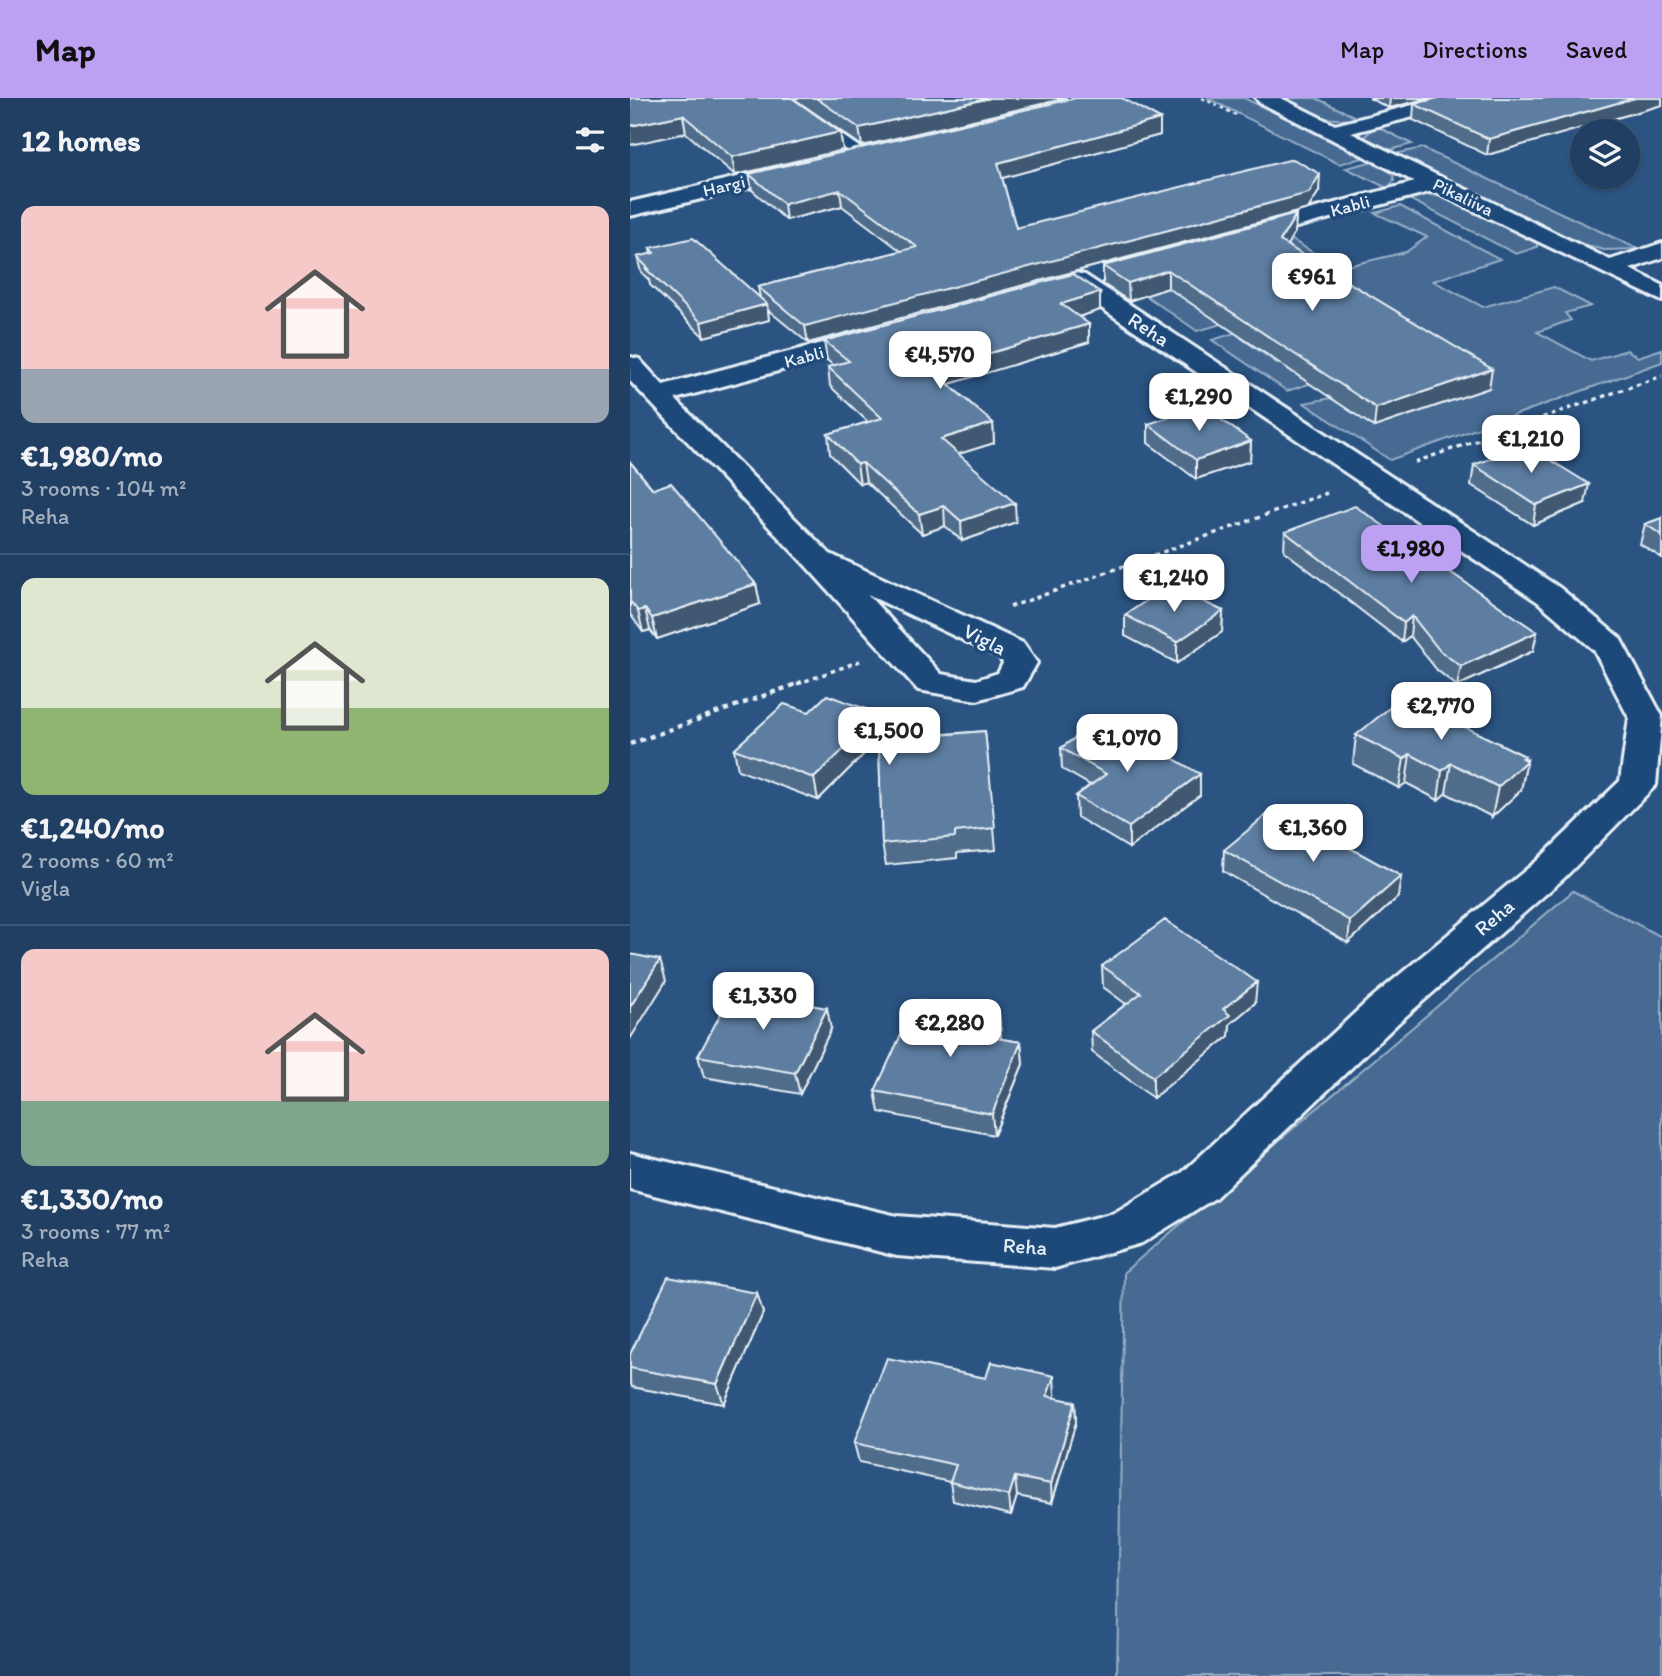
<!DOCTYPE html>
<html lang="en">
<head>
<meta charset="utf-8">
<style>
	:root { --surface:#203f62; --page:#284668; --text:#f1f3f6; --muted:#a2afbe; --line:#3d5877; --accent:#bca0f2 }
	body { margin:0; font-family:Itim,sans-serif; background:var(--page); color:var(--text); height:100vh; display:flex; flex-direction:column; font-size:26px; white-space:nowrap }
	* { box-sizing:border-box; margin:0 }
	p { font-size:23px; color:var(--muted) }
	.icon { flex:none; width:38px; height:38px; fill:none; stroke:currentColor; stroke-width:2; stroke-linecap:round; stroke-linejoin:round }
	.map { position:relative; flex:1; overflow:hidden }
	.details { display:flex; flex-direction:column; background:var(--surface); width:630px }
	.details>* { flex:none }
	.fabs { position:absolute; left:940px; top:21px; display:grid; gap:14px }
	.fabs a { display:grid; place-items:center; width:70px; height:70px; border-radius:50%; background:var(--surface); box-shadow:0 2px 5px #0004,0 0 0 2px var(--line); font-size:35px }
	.price { position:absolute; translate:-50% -60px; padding:0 16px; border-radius:14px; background:#fff; color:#222; font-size:23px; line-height:46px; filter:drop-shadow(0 2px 4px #0008) }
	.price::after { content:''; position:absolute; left:50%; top:42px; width:21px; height:16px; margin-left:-10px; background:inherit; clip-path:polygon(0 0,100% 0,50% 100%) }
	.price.current { background:var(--accent); color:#111 }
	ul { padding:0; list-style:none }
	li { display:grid; align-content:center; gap:14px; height:371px; padding:0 21px }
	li+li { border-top:2px solid var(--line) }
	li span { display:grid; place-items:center; height:217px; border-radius:14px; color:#555 }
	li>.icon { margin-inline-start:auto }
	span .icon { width:126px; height:126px; fill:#fffc; stroke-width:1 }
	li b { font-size:30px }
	h2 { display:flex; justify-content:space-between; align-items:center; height:84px; padding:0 21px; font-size:30px }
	header { display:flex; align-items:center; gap:42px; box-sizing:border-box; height:98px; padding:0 35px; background:var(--accent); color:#111 }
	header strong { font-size:33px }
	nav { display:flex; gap:38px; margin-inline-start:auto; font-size:24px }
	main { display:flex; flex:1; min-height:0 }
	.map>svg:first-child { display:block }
</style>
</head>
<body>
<header>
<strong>Map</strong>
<nav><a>Map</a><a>Directions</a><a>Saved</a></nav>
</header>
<main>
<section class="details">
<h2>12 homes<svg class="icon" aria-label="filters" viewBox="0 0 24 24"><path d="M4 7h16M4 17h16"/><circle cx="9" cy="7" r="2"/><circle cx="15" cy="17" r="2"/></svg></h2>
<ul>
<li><span style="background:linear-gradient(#f6c9c9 75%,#9aa5b1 0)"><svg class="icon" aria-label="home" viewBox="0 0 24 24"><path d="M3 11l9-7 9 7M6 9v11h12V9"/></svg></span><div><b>€1,980/mo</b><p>3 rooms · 104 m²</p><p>Reha</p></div></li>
<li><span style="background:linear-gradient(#dfe7d0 60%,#8fb573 0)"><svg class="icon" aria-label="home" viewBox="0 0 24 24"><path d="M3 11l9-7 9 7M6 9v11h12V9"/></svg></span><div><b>€1,240/mo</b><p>2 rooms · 60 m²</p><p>Vigla</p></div></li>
<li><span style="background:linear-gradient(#f6c9c9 70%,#7fa58c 0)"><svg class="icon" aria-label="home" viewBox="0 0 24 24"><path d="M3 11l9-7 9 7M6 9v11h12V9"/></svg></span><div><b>€1,330/mo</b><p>3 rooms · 77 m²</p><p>Reha</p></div></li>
</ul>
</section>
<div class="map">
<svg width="1032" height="1578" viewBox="0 0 1032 1578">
	<rect width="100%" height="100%" fill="#2b5482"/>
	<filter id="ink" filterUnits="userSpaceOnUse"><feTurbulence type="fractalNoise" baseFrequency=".0143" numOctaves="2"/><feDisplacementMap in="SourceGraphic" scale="14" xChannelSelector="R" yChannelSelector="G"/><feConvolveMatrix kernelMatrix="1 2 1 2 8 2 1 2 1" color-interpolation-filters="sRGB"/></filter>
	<g filter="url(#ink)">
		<path fill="#476b93" stroke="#98aec6" stroke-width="2" d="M 577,0 L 614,0 L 737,59 L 709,66 Z
			M 649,0 L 686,0 L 734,23 L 692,20 Z
			M 746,28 L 782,46 L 756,53 L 740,45 L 735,38 Z
			M 792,50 L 1008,151 L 974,152 L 952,146 L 764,56 Z
			M 744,63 L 763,73 L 764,83 L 757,90 L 716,70 Z
			M 790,95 L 822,101 L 907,143 L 907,149 L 886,156 L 771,97 Z
			M 770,108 L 870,161 L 803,183 L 853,209 L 924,189 L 961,208 L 935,215 L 941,222 L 907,234 L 961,263 L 997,252 L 1008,259 L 1032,251 L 1032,264 L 760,362 L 674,305 L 701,300 L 744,329 L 858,290 L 766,259 L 657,293 L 582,242 L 617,231 L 611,240 L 648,266 L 759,232 L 678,202 L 567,233 L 515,197 L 632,159 L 657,139 L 709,170 L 776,154 L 797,139 L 745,115 Z
			M 943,793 L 1032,839 L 1032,1578 L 487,1578 L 494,1174 Z"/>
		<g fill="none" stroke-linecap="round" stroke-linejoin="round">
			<g stroke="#e8f1f8" stroke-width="6">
				<path id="service" d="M 144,0 L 158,0 L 239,56 L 237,59 L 227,59 Z"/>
			</g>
			<g stroke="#e8f1f8" stroke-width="6">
				<path id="minor" d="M 626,0 L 651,0 L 705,27 L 810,0 L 844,0 L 841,4 L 721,35 L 980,162 L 1032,145 L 1032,160 L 1000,171 L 1032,187 L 1032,203 L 803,93 L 614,143 L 606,141 L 602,136 L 606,131 L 785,84 L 629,4 Z
					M 172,64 L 180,65 L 183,70 L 180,75 L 0,118 L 0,104 Z
					M 446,175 L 455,177 L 930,490 L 990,540 L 1032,618 L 1026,687 L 934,780 L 769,924 L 585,1100 L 512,1145 L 425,1170 L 267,1158 L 0,1091 L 0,1055 L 267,1118 L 425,1130 L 484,1115 L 553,1074 L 739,902 L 908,762 L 990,683 L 999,620 L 964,552 L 908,504 L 437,187 L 434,182 L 437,177 Z
					M 246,231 L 255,234 L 259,239 L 255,244 L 45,301 L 200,456 L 393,545 L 407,565 L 393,589 L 347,602 L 288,592 L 178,470 L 0,283 L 0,259 L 9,261 L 33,287 ZM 238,497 L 369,559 L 373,565 L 368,575 L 346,582 L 311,576 Z"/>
			</g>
			<path stroke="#e8f1f8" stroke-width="2.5" stroke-dasharray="3.5 3.5" stroke-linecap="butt" d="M 572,0 L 606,17
				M 355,19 L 387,11
				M 256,42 L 316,28"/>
			<path stroke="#e8f1f8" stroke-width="3.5" stroke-dasharray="4.5 4.5" stroke-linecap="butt" d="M 785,364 L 1032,278
				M 380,509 L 697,395
				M 167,586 L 230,563"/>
			<path stroke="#e8f1f8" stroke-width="4.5" stroke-dasharray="5 5" stroke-linecap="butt" d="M 0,646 L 172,584"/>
			<use href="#service" fill="#1f4a7a" fill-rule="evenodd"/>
			<use href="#minor" fill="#1f4a7a" fill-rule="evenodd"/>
		</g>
		<path fill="#506c8a" stroke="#e8f1f8" stroke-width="2" d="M 0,0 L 213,52 L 105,77 L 56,35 Z
			M 163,0 L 437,0 L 232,48 Z
			M 739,0 L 799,0 L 759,10 Z
			M 1032,0 L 1032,7 L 857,57 L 783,22 L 784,6 Z
			M 530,21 L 530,37 L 372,80 L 386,130 L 689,93 L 678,111 L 178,245 L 138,212 L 139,222 L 74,239 L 20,187 L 19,182 L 11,174 L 7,159 L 21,156 L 20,150 L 130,200 L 128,189 L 271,153 L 212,108 L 156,122 L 122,92 L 119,76 Z
			M 666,116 L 665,134 L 657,147 L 859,290 L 744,329 L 538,190 L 499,203 L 473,186 L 473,168 Z
			M 470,194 L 470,212 L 449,219 L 459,244 L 318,286 L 363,325 L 364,345 L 328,356 L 386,424 L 332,443 L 315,428 L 292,436 L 236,384 L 230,386 L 200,356 L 198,336 L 238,324 L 200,288 L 198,269 L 204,268 L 197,262 L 194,243 Z
			M 518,326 L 621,343 L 620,363 L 566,381 L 518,345 Z
			M 0,364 L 23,391 L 126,486 L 130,506 L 27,541 L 20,532 L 13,534 L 0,516 Z
			M 844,367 L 955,405 L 903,427 L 841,387 Z
			M 1032,420 L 1032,460 L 1010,446 L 1015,426 Z
			M 655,434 L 907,534 L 903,553 L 827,588 L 807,572 L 780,538 L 772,544 L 654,453 Z
			M 542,495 L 593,513 L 592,534 L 547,565 L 495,538 L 495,517 Z
			M 355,633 L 366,752 L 327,755 L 327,760 L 256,767 L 252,746 L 249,641 L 188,702 L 108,672 L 104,651 Z
			M 726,637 L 894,661 L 897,662 L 891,692 L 862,719 L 816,695 L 808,702 L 776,685 L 769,690 L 723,666 Z
			M 431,650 L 513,650 L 570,676 L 570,697 L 499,750 L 447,719 L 446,698 L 460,687 L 432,671 Z
			M 594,752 L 771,778 L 768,799 L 718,845 L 593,773 Z
			M 472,868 L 625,905 L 600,926 L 599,938 L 523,1000 L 462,954 L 461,933 L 496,906 L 473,889 Z
			M 369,917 L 371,938 L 370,941 L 391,944 L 393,966 L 364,1037 L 249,1014 L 245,993 Z
			M 201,931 L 170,996 L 74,979 L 68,958 Z
			M 127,1195 L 133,1215 L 94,1306 L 2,1289 L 0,1283 L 0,1270 Z
			M 425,1297 L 424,1300 L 445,1304 L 446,1324 L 422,1405 L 387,1398 L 381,1417 L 323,1403 L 320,1384 L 229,1364 L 224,1345 Z"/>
		<path fill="#415871" stroke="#e8f1f8" stroke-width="2" d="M 360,0 L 437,0 L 232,48 L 229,30 Z
			M 760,0 L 799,0 L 759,10 Z
			M 1005,0 L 1032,0 L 1032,7 L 857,57 L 859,41 Z
			M 53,17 L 56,35 L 0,47 L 0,28 Z
			M 530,21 L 530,37 L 369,81 L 368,65 Z
			M 210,34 L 213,52 L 105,77 L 102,59 Z
			M 690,76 L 689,93 L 678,111 L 178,245 L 175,228 Z
			M 210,92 L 212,108 L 156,122 L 154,106 Z
			M 666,116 L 665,134 L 649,160 L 650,143 Z
			M 538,172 L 538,190 L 499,203 L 498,185 Z
			M 470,194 L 470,212 L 432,224 L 431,206 Z
			M 137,206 L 139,222 L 74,239 L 71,224 Z
			M 459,226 L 459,244 L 303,291 L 302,272 Z
			M 862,271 L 859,290 L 744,329 L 746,310 Z
			M 363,325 L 364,345 L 313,361 L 311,341 Z
			M 621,343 L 620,363 L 566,381 L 566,362 Z
			M 233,365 L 236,384 L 230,386 L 227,366 Z
			M 959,386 L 955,405 L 903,427 L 906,407 Z
			M 385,405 L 386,424 L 332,443 L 331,423 Z
			M 314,408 L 315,428 L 292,436 L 289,416 Z
			M 126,486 L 130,506 L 27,541 L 22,520 Z
			M 15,511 L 20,532 L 13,534 L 8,513 Z
			M 593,513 L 592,534 L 547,565 L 547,544 Z
			M 782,518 L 780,538 L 772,544 L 774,525 Z
			M 907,534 L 903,553 L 827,588 L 831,568 Z
			M 248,618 L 251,639 L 188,702 L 184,680 Z
			M 780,656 L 776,685 L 769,690 L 774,661 Z
			M 895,658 L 893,666 L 897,662 L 891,692 L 862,719 L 868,689 Z
			M 821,665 L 816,695 L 808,702 L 812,673 Z
			M 570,676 L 570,697 L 499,750 L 499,729 Z
			M 771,778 L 768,799 L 718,845 L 720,823 Z
			M 30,862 L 36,883 L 0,941 L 0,909 Z
			M 627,884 L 625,905 L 600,926 L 599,938 L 523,1000 L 523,979 L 593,911 Z
			M 197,910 L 201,931 L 170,996 L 165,975 Z
			M 369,917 L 371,938 L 363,960 L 360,939 Z
			M 391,944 L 393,966 L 364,1037 L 362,1016 Z
			M 127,1195 L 133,1215 L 94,1306 L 87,1286 Z
			M 424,1278 L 425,1297 L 419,1318 L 417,1298 Z
			M 445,1304 L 446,1324 L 422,1405 L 421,1386 Z
			M 385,1379 L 387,1398 L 381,1417 L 379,1398 Z"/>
		<path fill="#5d7da1" stroke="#e8f1f8" stroke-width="2" d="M 0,0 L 162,0 L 210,34 L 102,59 L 53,17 L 0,28 Z
			M 186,0 L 360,0 L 229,30 Z
			M 446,0 L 492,0 L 530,21 L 368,65 L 386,130 L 663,61 L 690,76 L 679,95 L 175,228 L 128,189 L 287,149 L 210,92 L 154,106 L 119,76 Z
			M 808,0 L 1005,0 L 859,41 L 784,6 Z
			M 666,116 L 650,143 L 862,271 L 746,310 L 538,172 L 498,185 L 473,168 Z
			M 63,140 L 137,206 L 71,224 L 16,171 L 19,171 L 7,159 L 24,155 L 20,150 Z
			M 443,176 L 470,194 L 431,206 L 459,226 L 302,272 L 363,325 L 311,341 L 385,405 L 331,423 L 314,408 L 289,416 L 233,365 L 227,366 L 198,336 L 252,320 L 198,269 L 219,263 L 194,243 Z
			M 572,308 L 621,343 L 566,362 L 518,326 Z
			M 896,347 L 959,386 L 906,407 L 844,367 Z
			M 0,364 L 23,391 L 41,385 L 126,486 L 22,520 L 15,511 L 8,513 L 0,503 Z
			M 725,408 L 907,534 L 831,568 L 810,553 L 782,518 L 774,525 L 655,434 Z
			M 1032,420 L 1032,437 L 1015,426 Z
			M 534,491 L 542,495 L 548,491 L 593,513 L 547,544 L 495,517 Z
			M 197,597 L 308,637 L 355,633 L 365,730 L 325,734 L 325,739 L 252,746 L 248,618 L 184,680 L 104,651 L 154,606 L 179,614 Z
			M 773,599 L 895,658 L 892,660 L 897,662 L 868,689 L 821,665 L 812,673 L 780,656 L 774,661 L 726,637 Z
			M 467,624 L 513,650 L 518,646 L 570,676 L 499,729 L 446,698 L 476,676 L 431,650 Z
			M 646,709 L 771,778 L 720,823 L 594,752 Z
			M 535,822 L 627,884 L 593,911 L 600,917 L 523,979 L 461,933 L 511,895 L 472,868 Z
			M 0,856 L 30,862 L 0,909 Z
			M 103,893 L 197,910 L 165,975 L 68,958 Z
			M 287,902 L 369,917 L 360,939 L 391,944 L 362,1016 L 245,993 Z
			M 38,1179 L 127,1195 L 87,1286 L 0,1270 L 0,1256 Z
			M 257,1260 L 356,1280 L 361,1264 L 424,1278 L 417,1298 L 445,1304 L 421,1386 L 385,1379 L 379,1398 L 320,1384 L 326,1367 L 224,1345 Z"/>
	</g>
	<g text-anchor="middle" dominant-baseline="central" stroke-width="7" stroke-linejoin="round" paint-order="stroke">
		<g font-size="18" fill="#e8f1f8" stroke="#1f4a7a">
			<text transform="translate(94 88) rotate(-13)">Hargi</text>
			<text transform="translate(833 99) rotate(26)">Pikaliiva</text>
			<text transform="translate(720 108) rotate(-15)">Kabli</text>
			<text transform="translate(174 259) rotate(-15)">Kabli</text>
		</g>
		<g font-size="21" fill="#e8f1f8" stroke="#1f4a7a">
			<text transform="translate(519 231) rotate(33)">Reha</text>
			<text transform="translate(355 541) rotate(27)">Vigla</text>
			<text transform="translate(864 819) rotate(-40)">Reha</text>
			<text transform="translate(395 1148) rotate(4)">Reha</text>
		</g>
	</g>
</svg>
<div class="fabs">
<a><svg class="icon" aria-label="layers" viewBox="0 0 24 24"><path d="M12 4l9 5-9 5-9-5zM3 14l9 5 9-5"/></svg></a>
</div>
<b class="price" style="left:682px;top:215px">€961</b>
<b class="price" style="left:310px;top:293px">€4,570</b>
<b class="price" style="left:569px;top:335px">€1,290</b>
<b class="price" style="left:901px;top:377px">€1,210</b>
<b class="price current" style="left:781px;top:487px">€1,980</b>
<b class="price" style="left:544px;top:516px">€1,240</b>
<b class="price" style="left:811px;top:644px">€2,770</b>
<b class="price" style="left:259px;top:669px">€1,500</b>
<b class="price" style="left:497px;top:676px">€1,070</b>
<b class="price" style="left:683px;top:766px">€1,360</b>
<b class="price" style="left:133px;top:934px">€1,330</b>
<b class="price" style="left:320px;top:961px">€2,280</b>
</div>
</main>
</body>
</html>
